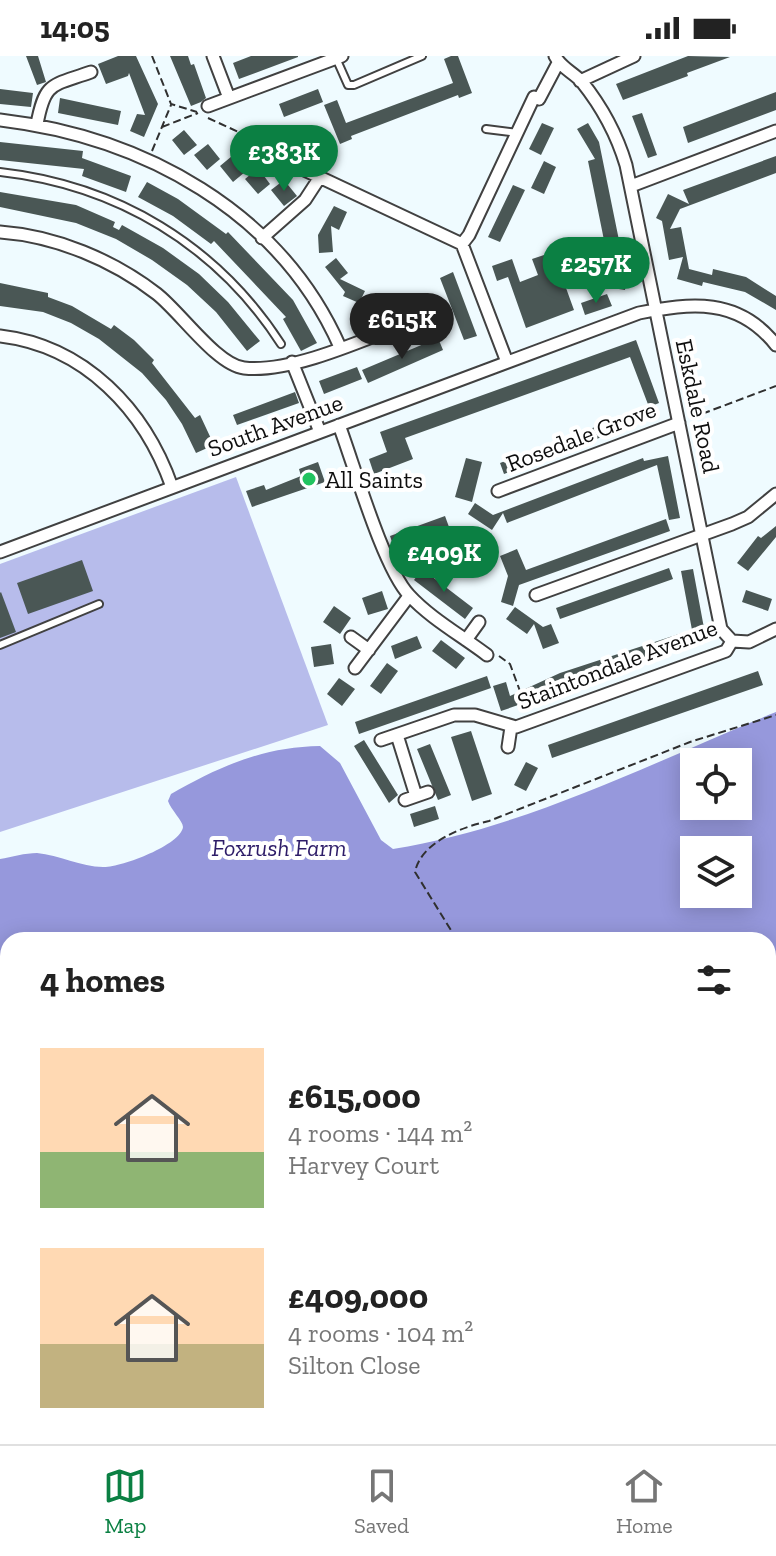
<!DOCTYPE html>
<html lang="en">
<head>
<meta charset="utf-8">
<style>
	:root { --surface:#fff; --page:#f2f2f2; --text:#222; --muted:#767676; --line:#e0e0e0; --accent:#0b8043 }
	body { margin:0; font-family:"Zilla Slab",serif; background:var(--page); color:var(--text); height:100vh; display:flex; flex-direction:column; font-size:30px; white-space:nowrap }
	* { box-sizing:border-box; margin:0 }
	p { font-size:26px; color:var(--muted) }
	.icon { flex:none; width:44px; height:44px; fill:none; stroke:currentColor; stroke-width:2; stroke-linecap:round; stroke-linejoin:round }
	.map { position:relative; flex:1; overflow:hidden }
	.panel { position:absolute; left:0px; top:876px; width:776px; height:512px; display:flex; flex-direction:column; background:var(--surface); border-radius:24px 24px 0 0; box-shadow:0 4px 20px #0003 }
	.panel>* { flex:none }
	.controls { position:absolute; left:680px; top:692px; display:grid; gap:16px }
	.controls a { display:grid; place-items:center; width:72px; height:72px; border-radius:0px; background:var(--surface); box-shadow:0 4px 20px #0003; font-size:40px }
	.price { position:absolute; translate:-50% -68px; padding:0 18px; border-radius:28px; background:var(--accent); color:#fff; font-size:26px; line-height:52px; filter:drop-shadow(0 2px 4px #0008) }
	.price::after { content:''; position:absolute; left:50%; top:48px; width:24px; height:18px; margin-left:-12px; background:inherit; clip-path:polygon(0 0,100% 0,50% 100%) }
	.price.on { background:#222; color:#fff }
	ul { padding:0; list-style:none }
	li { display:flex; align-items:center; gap:24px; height:200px; padding:0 40px }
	li span { display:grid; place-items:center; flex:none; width:224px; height:160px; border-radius:0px; color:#555 }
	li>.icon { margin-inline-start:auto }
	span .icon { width:96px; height:96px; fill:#fffc; stroke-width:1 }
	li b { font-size:34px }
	h2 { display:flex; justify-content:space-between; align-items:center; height:96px; padding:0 40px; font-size:34px }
	.status { display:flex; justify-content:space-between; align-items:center; height:56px; padding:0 40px; background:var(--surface); direction:ltr }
	.status svg { height:22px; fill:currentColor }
	.tab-bar { display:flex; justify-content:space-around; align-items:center; height:112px; border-top:2px solid var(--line); background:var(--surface); font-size:22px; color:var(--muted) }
	.tab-bar a { display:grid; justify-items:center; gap:4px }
	.tab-bar .on { color:var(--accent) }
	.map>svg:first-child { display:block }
</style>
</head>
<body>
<div class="status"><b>14:05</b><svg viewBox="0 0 49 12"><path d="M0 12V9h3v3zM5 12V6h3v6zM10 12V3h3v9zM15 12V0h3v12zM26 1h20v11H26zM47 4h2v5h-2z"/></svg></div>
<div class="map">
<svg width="776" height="1388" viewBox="0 0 776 1388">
	<rect width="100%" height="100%" fill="#effbff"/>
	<path fill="#b7bceb" d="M 236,421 L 328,669 L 0,776 L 0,508 Z"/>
	<path fill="#9698dc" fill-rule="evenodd" d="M 776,656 L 776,1388 L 400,1388 L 402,1380 L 768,1380 L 768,884 L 8,884 L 8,1380 L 170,1380 L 177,1388 L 0,1388 L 0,803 C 12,801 25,797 37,797 C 59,799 81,811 103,811 C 120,812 181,789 183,771 C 183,765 171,754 168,745 L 171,738 C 220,710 263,691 320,690 L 340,707 L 381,784 L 393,793 C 528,771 651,707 776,656 ZM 694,706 L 738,706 L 738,750 L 694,750 ZM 694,794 L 738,794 L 738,838 L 694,838 Z"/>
	<path fill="#4a5755" d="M 26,0 L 38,0 L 46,26 L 37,29 Z
		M 118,0 L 136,0 L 158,48 L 144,81 L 130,75 L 137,58 L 145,59 L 129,17 L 128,20 L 106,28 L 98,8 Z
		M 170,0 L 188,0 L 191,9 L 194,8 L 206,42 L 201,46 L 191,50 Z
		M 251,0 L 298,0 L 298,1 L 239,23 L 233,7 Z
		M 451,0 L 458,0 L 472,37 L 459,42 L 458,39 L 351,80 L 352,83 L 340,88 L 324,49 L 337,44 L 346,67 L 453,27 L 444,3 Z
		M 688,0 L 730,1 L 687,17 L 688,20 L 623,44 L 616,28 Z
		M 0,33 L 33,37 L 31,51 L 0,48 Z
		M 318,33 L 323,46 L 284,61 L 279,48 Z
		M 776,36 L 776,54 L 688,87 L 683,71 Z
		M 60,42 L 121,55 L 118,69 L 58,57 Z
		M 642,57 L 657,99 L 648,102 L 632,60 Z
		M 542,67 L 554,72 L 541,99 L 529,93 Z
		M 588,67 L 599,86 L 622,199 L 630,200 L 625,234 L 606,231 L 610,193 L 606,194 L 588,105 L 595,103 L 577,73 Z
		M 184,74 L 197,89 L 184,99 L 172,84 Z
		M 0,86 L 83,95 L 82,102 L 131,120 L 126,136 L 82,120 L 84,113 L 0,104 Z
		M 208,88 L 220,103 L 207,114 L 194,99 Z
		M 232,100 L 245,116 L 233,126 L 220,110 Z
		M 776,100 L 776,117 L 680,153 L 670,173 L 681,171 L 689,213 L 712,219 L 713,213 L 746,221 L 776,240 L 776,254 L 745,236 L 703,226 L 702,230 L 677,223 L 683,201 L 669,204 L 662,165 L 656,162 L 668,138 L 689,148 L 683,134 Z
		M 544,105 L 556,111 L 544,138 L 531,132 Z
		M 258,112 L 270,128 L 258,138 L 245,123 Z
		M 284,124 L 297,140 L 284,150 L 271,134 Z
		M 147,126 L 178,143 L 226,178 L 228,176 L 293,244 L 317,287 L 301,295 L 283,263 L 286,261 L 214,185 L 211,188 L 173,160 L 138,141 Z
		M 513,129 L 525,134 L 500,186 L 488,181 Z
		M 0,136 L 76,149 L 115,166 L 113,171 L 119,174 L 122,169 L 163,192 L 199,218 L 228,246 L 260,285 L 247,295 L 216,256 L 187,229 L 152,204 L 116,183 L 76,167 L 0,151 Z
		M 334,150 L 347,156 L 339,174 L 331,170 L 333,196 L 319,197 L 318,179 Z
		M 553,196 L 574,254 L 526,272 L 508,221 L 497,225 L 492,210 L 512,203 L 520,226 L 538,219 L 532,203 Z
		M 336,202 L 348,217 L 340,223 L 365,235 L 359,247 L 343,240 L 345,236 L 325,211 Z
		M 453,216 L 477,280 L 464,284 L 440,222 Z
		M 0,227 L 48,237 L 48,241 L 72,250 L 111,273 L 114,269 L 134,284 L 154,304 L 152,307 L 195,362 L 200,359 L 214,389 L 196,397 L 182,368 L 166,344 L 142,317 L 99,283 L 71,267 L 43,256 L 0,250 Z
		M 607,238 L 612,250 L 585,259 L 581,247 Z
		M 438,282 L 443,294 L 368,327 L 362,314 Z
		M 636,284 L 659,347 L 649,351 L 630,301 L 405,382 L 413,403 L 374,418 L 369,403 L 387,396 L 380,376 Z
		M 357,311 L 362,323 L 324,338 L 319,325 Z
		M 295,336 L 299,347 L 237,369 L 233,359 Z
		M 640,354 L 644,365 L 504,418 L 500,407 Z
		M 668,400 L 680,462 L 669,464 L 657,409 L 507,467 L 503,457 L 492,474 L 468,458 L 475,447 L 493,459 L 643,402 L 644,405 Z
		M 466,402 L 482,406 L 472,446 L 455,441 Z
		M 318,406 L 325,426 L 252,451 L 246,435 L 264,429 L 266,434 L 301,420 L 299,413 Z
		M 445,460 L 449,471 L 394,492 L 390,480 Z
		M 666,463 L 670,475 L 519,529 L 513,550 L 501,546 L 508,520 L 500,500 L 517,493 L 526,514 Z
		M 776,470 L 776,481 L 748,515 L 737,507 L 758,480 L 761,482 Z
		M 82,504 L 93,535 L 28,558 L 17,527 Z
		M 669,512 L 673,523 L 560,563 L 556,552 Z
		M 422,513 L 473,552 L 465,563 L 414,524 Z
		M 693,513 L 704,572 L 692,574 L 681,515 Z
		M 746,534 L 772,543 L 768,555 L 742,546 Z
		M 382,535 L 388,553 L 368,559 L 362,542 Z
		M 1,536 L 16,576 L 0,582 L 0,537 Z
		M 334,550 L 351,562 L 340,578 L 323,566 Z
		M 515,551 L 543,571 L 551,568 L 559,587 L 543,593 L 534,568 L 527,578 L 506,563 Z
		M 682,577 L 686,591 L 501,655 L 493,630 L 506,626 L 510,640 L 560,617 Z
		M 417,580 L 422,592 L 395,603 L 391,590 Z
		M 441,584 L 465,602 L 456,613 L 432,595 Z
		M 331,588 L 334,608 L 314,611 L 311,591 Z
		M 387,607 L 398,615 L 381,638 L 370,630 Z
		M 758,615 L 763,629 L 552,702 L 548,689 Z
		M 487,620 L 491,632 L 359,678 L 355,666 Z
		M 339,622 L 355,633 L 342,650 L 327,638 Z
		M 471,675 L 492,738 L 472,745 L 451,681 Z
		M 364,684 L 398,739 L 389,747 L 354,690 Z
		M 430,688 L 451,739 L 438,744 L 417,693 Z
		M 526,706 L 538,712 L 526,735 L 514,729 Z
		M 435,750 L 439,763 L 414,771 L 410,758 Z"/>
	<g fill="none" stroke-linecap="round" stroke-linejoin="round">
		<g stroke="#414141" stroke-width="10">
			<path id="lane" d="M 336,2 L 348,29 L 354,29 L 422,0
				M 486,73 L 518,77
				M 0,116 C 117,129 217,189 281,288
				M 0,589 L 99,548"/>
		</g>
		<g stroke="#414141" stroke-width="15">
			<path id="street" d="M 213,0 L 229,42
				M 555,0 C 561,12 573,16 582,26 C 602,51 617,79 626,109 L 721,573 L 732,585
				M 580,25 L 634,0
				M 208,50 L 342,0
				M 0,64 C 143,81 280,155 340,291
				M 37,68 C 45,25 52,30 91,16
				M 298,111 L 462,188 L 507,306
				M 631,130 L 776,75
				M 0,176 C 56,180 113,204 157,238 C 181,257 217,309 244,312 C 296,318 380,276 431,258
				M 262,182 L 305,144 L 320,121
				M 462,188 L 469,179 L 534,41 L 539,43 L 558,7
				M 403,248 L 408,266
				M 0,280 C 85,290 145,354 172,431
				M 292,306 L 320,376
				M 339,369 C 354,409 383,511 409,539 C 430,562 462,580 487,599
				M 498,435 L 679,367
				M 0,496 L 639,257 C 691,247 738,241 776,289
				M 536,539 L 732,468 L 748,461 L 776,438
				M 351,581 L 369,594
				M 466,584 L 479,566
				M 732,585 L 749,586 L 776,573
				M 355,612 L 409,540
				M 397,679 L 416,740
				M 381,684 L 454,659 L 475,659 L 516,671 L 726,595 L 732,585
				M 508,691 L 511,671
				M 405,744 L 428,736"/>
		</g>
		<path stroke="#303030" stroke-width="2" stroke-dasharray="8 4" stroke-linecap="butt" d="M 152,0 L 171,48 L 197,56
			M 208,62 L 293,101
			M 162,71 L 198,57
			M 152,95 L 171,49
			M 691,362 L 776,330
			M 499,600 L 510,608 L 527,654
			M 457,884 L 415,816 C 421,786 462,771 489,765 L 690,686 L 776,659
			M 768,935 L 776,932
			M 0,964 L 8,968
			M 768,1122 L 776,1119
			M 0,1127 L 8,1124
			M 768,1241 L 776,1239
			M 0,1308 L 8,1298
			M 768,1368 L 776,1366
			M 0,1377 L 8,1374
			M 137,1380 L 140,1388
			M 622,1380 L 634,1388
			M 616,1388 L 617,1380
			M 721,1388 L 738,1380"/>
		<use href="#lane" stroke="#fff" stroke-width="6"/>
		<use href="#street" stroke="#fff" stroke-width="11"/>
	</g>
	<circle fill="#21c35f" stroke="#fff" stroke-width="3" cx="309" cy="423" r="8"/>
	<g text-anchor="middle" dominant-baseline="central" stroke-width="8" stroke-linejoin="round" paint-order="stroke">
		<g font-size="24" fill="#0e0e0e" stroke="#fff">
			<text transform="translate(698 350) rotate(78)">Eskdale Road</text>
			<text transform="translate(275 369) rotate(-20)">South Avenue</text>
			<text transform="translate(581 380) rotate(-21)">Rosedale Grove</text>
			<text transform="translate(617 608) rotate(-21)">Staintondale Avenue</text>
		</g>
		<g font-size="24" fill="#0e0e0e" stroke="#fff" text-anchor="start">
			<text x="325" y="423">All Saints</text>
		</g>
		<g font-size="24" font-style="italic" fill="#2d1c68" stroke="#fff">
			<text x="279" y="791">Foxrush Farm</text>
		</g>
	</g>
</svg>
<div class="controls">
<a><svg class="icon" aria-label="locate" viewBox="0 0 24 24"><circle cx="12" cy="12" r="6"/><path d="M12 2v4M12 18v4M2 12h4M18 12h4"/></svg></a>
<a><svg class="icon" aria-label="layers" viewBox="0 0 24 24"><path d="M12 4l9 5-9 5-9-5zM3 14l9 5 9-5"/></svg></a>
</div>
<b class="price" style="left:284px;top:137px">£383K</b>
<b class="price" style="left:596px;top:249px">£257K</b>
<b class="price on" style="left:402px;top:305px">£615K</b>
<b class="price" style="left:444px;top:538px">£409K</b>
<section class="panel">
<h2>4 homes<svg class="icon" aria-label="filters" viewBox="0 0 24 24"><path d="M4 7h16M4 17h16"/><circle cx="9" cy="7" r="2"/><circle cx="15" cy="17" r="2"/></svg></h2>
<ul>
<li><span style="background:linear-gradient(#ffd9b3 65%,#8fb573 0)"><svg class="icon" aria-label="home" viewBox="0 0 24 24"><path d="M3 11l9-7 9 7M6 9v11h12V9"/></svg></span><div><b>£615,000</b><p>4 rooms · 144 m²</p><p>Harvey Court</p></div></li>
<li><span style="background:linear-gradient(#ffd9b3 60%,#c2b280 0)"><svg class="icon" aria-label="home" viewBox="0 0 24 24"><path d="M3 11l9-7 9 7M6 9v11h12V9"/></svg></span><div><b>£409,000</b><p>4 rooms · 104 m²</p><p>Silton Close</p></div></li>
</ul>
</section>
</div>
<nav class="tab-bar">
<a class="on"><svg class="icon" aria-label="map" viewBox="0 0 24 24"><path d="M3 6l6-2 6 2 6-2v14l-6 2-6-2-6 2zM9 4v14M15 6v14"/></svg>Map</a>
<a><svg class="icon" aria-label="saved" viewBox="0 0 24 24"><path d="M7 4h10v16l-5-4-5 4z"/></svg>Saved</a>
<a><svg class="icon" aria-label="home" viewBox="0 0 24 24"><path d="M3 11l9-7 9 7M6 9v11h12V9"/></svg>Home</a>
</nav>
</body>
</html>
